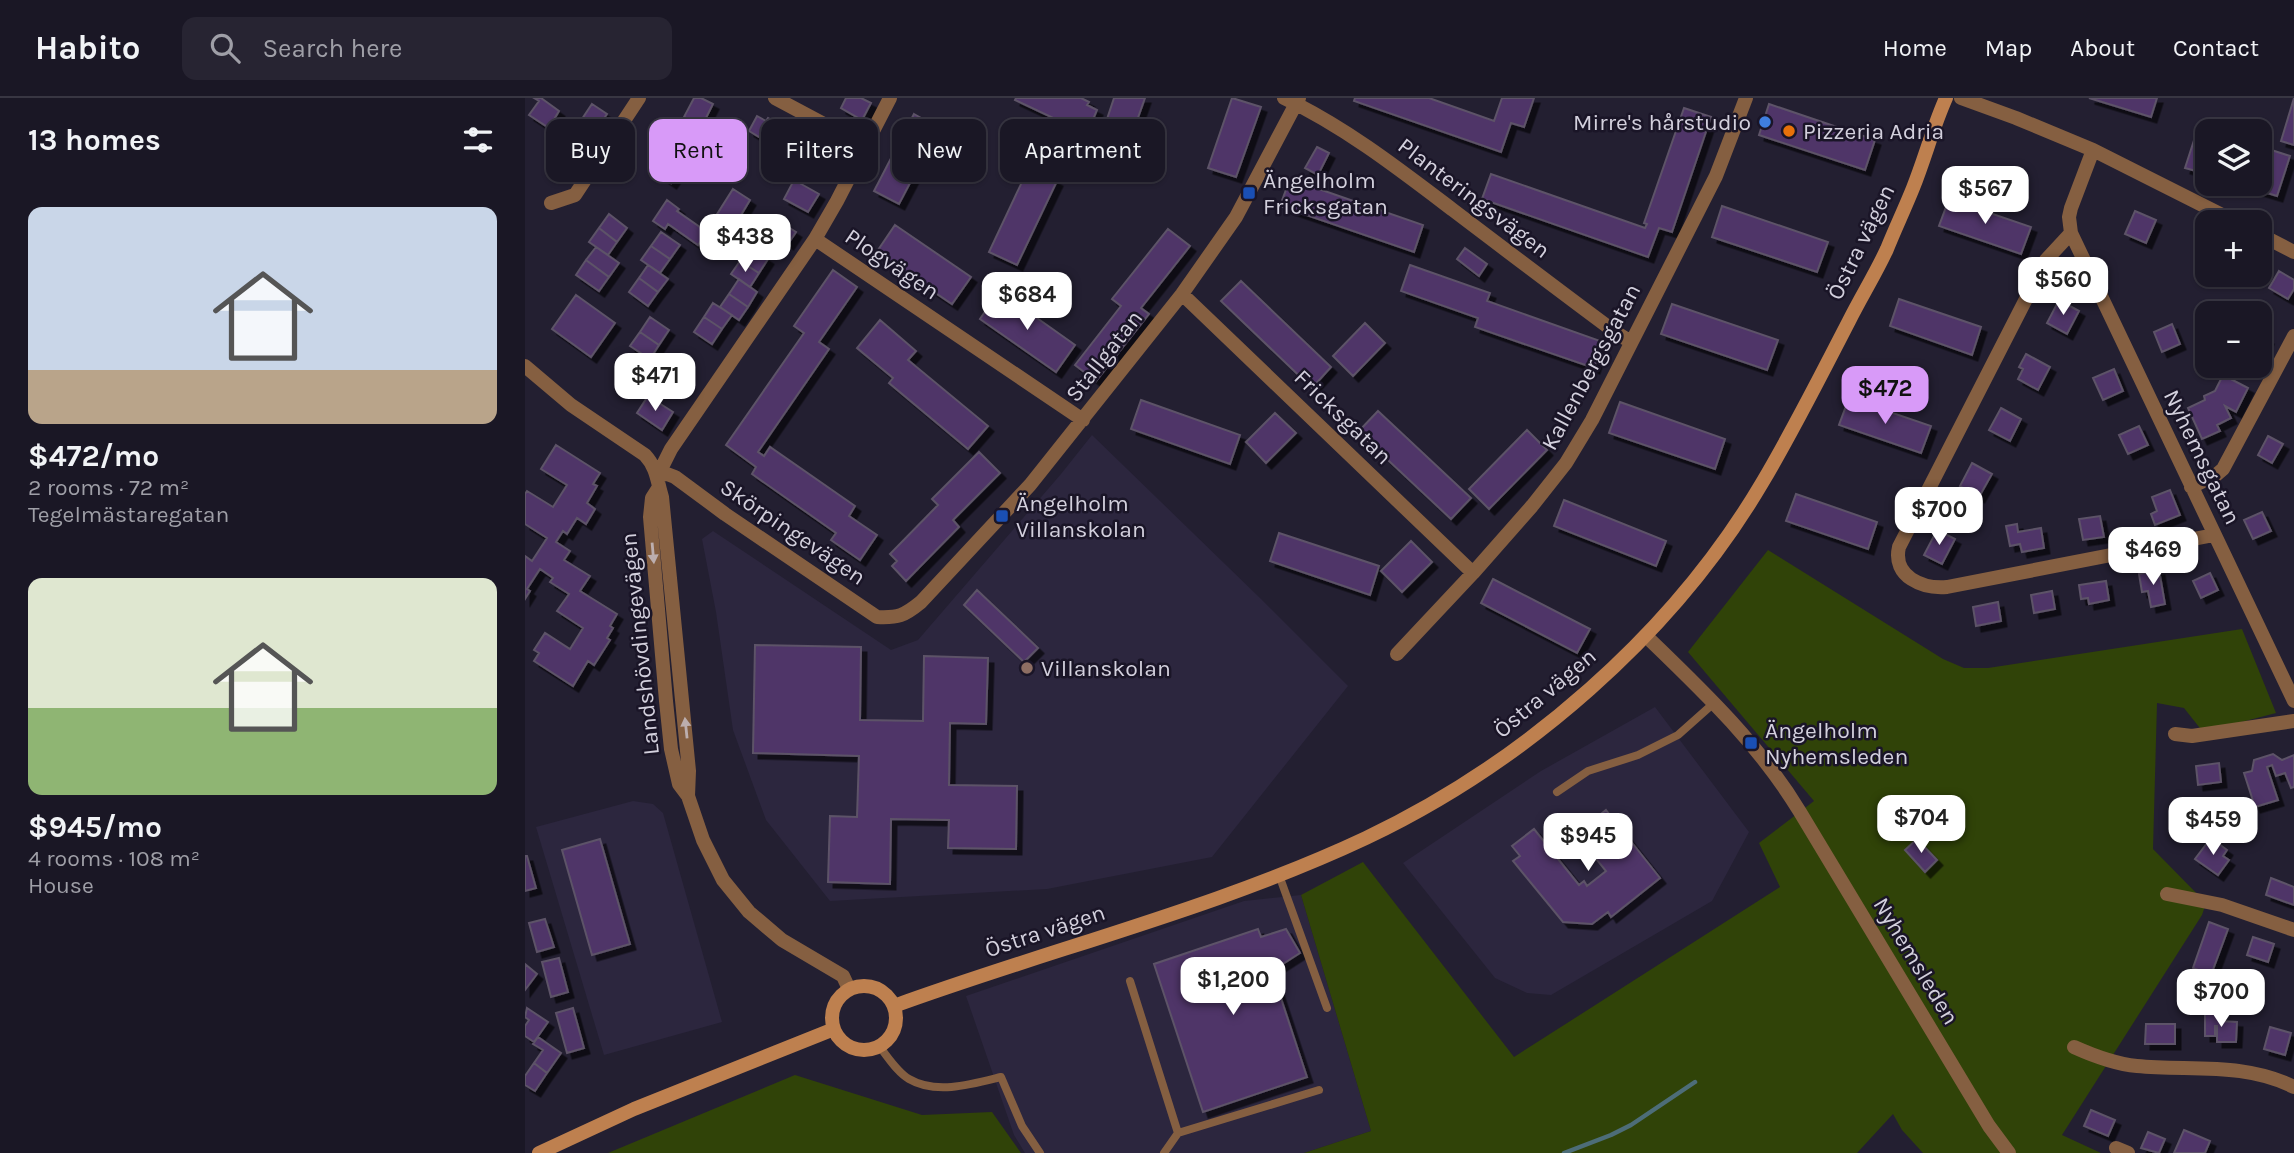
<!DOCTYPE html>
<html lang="en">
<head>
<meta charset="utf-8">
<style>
	:root { --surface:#1a1725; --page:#272432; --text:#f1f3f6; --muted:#9f9fa7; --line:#383642; --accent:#d89af8 }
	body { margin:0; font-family:Karla,sans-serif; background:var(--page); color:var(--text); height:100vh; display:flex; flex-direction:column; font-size:26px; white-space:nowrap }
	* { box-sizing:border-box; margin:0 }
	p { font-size:23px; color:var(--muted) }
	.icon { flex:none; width:38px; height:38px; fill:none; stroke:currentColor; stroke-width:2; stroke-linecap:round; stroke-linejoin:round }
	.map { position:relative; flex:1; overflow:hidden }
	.panel { display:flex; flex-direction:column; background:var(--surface); width:525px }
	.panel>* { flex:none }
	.top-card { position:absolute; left:21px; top:21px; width:665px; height:63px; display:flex; gap:14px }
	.controls { position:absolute; left:1670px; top:21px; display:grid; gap:14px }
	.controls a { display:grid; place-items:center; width:77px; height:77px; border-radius:14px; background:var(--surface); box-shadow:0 2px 5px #0004,0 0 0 2px var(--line); font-size:35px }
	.price { position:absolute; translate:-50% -60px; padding:0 16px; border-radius:14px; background:#fff; color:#222; font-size:23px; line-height:46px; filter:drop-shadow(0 2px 4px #0008) }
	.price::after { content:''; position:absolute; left:50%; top:42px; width:21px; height:16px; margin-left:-10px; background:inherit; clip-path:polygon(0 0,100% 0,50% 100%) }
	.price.on { background:var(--accent); color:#111 }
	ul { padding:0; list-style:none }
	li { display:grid; align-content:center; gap:14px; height:371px; padding:0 28px }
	li span { display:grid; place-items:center; height:217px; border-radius:14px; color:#555 }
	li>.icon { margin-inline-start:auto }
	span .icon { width:126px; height:126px; fill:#fffc; stroke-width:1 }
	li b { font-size:30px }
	h2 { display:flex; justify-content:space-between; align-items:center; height:84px; padding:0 28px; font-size:30px }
	.chip { padding:0 24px; border-radius:14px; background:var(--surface); box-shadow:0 2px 5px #0004,0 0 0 2px var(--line); font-size:24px; line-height:63px }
	.chip.on { background:var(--accent); color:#111 }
	header { display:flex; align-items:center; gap:42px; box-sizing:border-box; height:98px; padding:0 35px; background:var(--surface); border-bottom:2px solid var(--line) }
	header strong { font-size:33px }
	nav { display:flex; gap:38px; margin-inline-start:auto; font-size:24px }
	.search { width:490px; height:63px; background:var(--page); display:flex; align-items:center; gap:18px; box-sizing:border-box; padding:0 24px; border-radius:14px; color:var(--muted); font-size:26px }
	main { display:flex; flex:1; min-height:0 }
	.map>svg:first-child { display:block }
</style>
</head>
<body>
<header>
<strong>Habito</strong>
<div class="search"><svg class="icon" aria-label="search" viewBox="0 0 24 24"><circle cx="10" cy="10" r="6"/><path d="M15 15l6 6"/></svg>Search here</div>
<nav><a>Home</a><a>Map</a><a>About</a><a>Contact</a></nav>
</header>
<main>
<section class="panel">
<h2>13 homes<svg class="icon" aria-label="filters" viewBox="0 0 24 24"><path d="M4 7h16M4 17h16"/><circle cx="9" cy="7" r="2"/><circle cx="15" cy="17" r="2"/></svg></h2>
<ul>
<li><span style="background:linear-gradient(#c9d6e8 75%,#b9a48a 0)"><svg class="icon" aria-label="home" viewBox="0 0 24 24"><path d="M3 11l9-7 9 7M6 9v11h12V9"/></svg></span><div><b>$472/mo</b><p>2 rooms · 72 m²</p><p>Tegelmästaregatan</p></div></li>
<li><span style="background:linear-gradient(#dfe7d0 60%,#8fb573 0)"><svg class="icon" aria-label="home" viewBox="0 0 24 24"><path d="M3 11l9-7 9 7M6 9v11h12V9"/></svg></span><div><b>$945/mo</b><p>4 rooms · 108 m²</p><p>House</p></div></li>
</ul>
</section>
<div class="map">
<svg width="1769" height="1055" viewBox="0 0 1769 1055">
	<defs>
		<filter id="shadow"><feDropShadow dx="5.5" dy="5.5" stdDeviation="0" flood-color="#0009"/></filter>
	</defs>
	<rect width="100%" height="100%" fill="#231f31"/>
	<path fill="#2c263e" d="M 567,337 L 736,501 L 823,588 L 687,759 L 522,791 L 305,803 L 241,722 L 208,632 L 191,514 L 177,441 L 188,433 L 366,552 L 393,542 L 536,376 Z
		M 1130,609 L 1224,734 L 1187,803 L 1026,897 L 1002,895 L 970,880 L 878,765 L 1016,673 Z
		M 108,703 L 128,706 L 138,715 L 197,924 L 79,957 L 11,729 Z
		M 776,797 L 846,1033 L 779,1055 L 500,1055 L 489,1037 L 441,898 L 719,803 Z"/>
	<path fill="#304308" d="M 1243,452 L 1418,561 L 1439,570 L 1463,570 L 1717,531 L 1751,615 L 1678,634 L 1659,610 L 1632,605 L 1628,751 L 1681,805 L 1677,817 L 1537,1037 L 1576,1055 L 1398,1055 L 1377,1032 L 1368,1016 L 1332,1055 L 779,1055 L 846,1033 L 776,797 L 838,764 L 989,959 L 1255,789 L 1234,745 L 1289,703 L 1163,554 Z
		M 270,977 L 397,1017 L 467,1014 L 496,1055 L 83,1055 Z"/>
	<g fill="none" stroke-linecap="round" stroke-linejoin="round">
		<path stroke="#4d6d78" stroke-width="4.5" d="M 1039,1055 L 1086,1037 L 1106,1027 L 1170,984"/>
	</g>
	<path fill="#4f3568" stroke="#5d5367" stroke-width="2" filter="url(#shadow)" d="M 9,0 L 16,0 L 34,13 L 24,30 L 4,17 L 14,3 Z
		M 169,0 L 176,0 L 188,6 L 177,28 L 159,19 Z
		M 321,0 L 336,0 L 346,5 L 337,22 L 316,10 Z
		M 491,0 L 556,0 L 564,4 L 562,7 L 572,12 L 562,36 L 490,2 Z
		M 589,0 L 620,0 L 605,42 L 578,33 Z
		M 707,0 L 736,9 L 711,79 L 683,70 Z
		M 830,0 L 904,0 L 969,23 L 977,0 L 1009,0 L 999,29 L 986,25 L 976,54 L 829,3 Z
		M 1564,0 L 1632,0 L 1626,19 Z
		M 1769,0 L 1769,47 L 1756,43 Z
		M 67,6 L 82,16 L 64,42 L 49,33 Z
		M 1244,6 L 1350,42 L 1340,72 L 1234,37 Z
		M 1159,10 L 1186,19 L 1147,134 L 1134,130 L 1123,159 L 957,101 L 966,76 L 1120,130 L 1122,126 L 1119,125 Z
		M 389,16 L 414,30 L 374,106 L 349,93 Z
		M 232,18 L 241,23 L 243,20 L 265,32 L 254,51 L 224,33 Z
		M 1673,30 L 1685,33 L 1682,33 L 1682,76 L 1660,70 Z
		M 277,37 L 315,58 L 305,77 L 281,63 L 285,56 L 271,48 Z
		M 1734,48 L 1765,58 L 1752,98 L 1713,86 L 1734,86 Z
		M 792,49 L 804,55 L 793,77 L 780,70 Z
		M 145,51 L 161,63 L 146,85 L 129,73 Z
		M 504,69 L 532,83 L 492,167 L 464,154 Z
		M 765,81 L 898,127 L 889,154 L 755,108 Z
		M 269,82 L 294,96 L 283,114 L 259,101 Z
		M 208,91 L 225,102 L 207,132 L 189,121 Z
		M 1424,101 L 1506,129 L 1496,156 L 1414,128 Z
		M 142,102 L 154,111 L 152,113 L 182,134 L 173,147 L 143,126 L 140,131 L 128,123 Z
		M 1197,108 L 1303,144 L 1292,174 L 1187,139 Z
		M 1610,113 L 1631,122 L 1621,145 L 1600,136 Z
		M 84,116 L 102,130 L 92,144 L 74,130 Z
		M 247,119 L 271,134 L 263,146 L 239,131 Z
		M 370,127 L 446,179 L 427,206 L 351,155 Z
		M 74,130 L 92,144 L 83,157 L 64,144 Z
		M 643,131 L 665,148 L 616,210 L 624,216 L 571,283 L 550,267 L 596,208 L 587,201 Z
		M 136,134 L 155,147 L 145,161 L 126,148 Z
		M 1682,140 L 1682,159 L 1674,155 Z
		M 126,148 L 145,161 L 135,175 L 116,162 Z
		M 71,149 L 94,165 L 84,179 L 61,162 Z
		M 225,149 L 243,161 L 234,175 L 215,163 Z
		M 940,150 L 962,166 L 954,178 L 932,161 Z
		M 61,162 L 84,179 L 74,193 L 51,177 Z
		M 215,163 L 234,175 L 225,189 L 206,176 Z
		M 123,167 L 143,181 L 133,194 L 114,180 Z
		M 885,167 L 965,195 L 962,203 L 1078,244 L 1069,270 L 950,229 L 953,220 L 876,193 Z
		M 308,172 L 332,189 L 294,244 L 304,251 L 233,354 L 239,358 L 245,349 L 330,408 L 324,418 L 352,437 L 335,462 L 306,442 L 311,435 L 227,376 L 231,369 L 201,347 L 279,235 L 269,228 Z
		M 1754,173 L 1769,182 L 1769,191 L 1763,201 L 1744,190 Z
		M 114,180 L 133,194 L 123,208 L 104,194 Z
		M 214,181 L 232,194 L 223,209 L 204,196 Z
		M 716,183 L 806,269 L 787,290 L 696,203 Z
		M 474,193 L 550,247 L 531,274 L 455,221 Z
		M 204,196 L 223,209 L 214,222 L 195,209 Z
		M 51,197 L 90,225 L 66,259 L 27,231 Z
		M 1374,201 L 1456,229 L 1447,257 L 1365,228 Z
		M 1534,202 L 1554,213 L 1542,236 L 1522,225 Z
		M 188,205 L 207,217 L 197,231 L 179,219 Z
		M 1147,206 L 1253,242 L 1242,272 L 1136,236 Z
		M 125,219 L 144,232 L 134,247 L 115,234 Z
		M 179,219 L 197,231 L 187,246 L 169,234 Z
		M 355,222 L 391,253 L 383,262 L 463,328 L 443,351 L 364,285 L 368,280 L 332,250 Z
		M 840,225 L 860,245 L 828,278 L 808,258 Z
		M 1647,226 L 1655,246 L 1637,254 L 1629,234 Z
		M 115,234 L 134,247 L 125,261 L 105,248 Z
		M 1734,236 L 1743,241 L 1734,258 Z
		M 1501,256 L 1525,269 L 1513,292 L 1493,281 L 1498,271 L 1494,269 Z
		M 1589,271 L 1598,293 L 1578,302 L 1568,280 Z
		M 1698,277 L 1723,290 L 1711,314 L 1700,308 L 1706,320 L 1692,327 L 1695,333 L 1677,341 L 1663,310 L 1680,302 L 1679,298 L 1690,293 Z
		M 123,298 L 148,314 L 137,332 L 112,315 Z
		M 1324,300 L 1406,328 L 1396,355 L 1314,327 Z
		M 616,302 L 715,337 L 705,366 L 606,331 Z
		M 1095,304 L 1200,341 L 1190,371 L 1084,335 Z
		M 1476,310 L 1496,321 L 1485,343 L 1464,332 Z
		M 853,313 L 946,400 L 926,421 L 833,334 Z
		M 750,315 L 771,335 L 741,365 L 721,344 Z
		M 1614,328 L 1623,347 L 1603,356 L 1594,337 Z
		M 1002,332 L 1022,352 L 964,411 L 944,391 Z
		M 1743,338 L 1758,346 L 1747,365 L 1733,357 Z
		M 31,347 L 75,375 L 68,386 L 72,388 L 62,405 L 70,411 L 61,426 L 52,420 L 42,436 L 38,433 L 31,444 L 45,453 L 39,462 L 65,478 L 55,493 L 92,516 L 85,528 L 88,530 L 82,540 L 85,542 L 69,567 L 63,563 L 48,588 L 9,563 L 14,555 L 9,552 L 20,535 L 45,551 L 58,530 L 32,513 L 44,496 L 25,484 L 28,480 L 15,471 L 2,491 L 5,493 L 0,501 L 0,458 L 7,463 L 22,440 L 0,426 L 0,396 L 2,393 L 28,409 L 42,387 L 16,371 Z
		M 454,354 L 475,375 L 428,422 L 434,429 L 381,483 L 367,468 L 372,463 L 365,456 L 413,407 L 407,401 Z
		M 1447,365 L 1467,376 L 1454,399 L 1435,388 Z
		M 1645,392 L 1655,417 L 1630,427 L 1626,416 L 1632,413 L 1627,399 Z
		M 1271,396 L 1352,424 L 1343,451 L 1261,423 Z
		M 1039,402 L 1141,443 L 1131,468 L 1029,428 Z
		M 1737,414 L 1746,433 L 1728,441 L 1719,422 Z
		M 1575,418 L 1579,439 L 1558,442 L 1554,421 Z
		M 1492,426 L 1493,434 L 1516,430 L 1519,450 L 1497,454 L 1495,446 L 1485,448 L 1481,428 Z
		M 1412,432 L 1430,441 L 1417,466 L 1399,457 Z
		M 754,435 L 854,468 L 845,497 L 745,463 Z
		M 886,443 L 907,464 L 877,494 L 856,473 Z
		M 1634,472 L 1640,506 L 1626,509 L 1623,493 L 1617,494 L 1614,476 Z
		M 1685,475 L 1693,492 L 1676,500 L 1668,483 Z
		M 968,481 L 1065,531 L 1052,555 L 956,505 Z
		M 1581,483 L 1584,502 L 1564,506 L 1563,500 L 1556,501 L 1554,487 Z
		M 452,492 L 513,550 L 499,564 L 439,507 Z
		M 1527,493 L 1530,511 L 1509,515 L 1506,497 Z
		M 1473,504 L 1476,523 L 1451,528 L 1448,509 Z
		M 230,547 L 336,549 L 335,622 L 398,623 L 399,558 L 463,560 L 461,626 L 425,625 L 424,687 L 492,688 L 491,751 L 423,750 L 424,722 L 366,721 L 365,786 L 303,784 L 305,718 L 332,719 L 334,658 L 228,655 Z
		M 1748,656 L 1757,662 L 1769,657 L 1769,689 L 1766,690 L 1760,675 L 1751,678 L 1747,667 L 1742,669 L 1753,702 L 1730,709 L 1719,675 L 1727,673 L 1729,662 Z
		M 1694,665 L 1696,684 L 1673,687 L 1671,668 Z
		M 1081,712 L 1135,780 L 1086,819 L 1083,814 L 1067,826 L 1038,824 L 988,763 L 995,758 L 987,748 L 1009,731 L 1054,787 L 1059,783 L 1062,788 L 1081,773 L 1051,736 Z
		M 1686,740 L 1702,752 L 1698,758 L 1704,762 L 1693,777 L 1670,761 Z
		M 75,741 L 105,846 L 67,857 L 37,752 Z
		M 1392,741 L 1412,762 L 1400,774 L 1380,752 Z
		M 0,758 L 2,758 L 11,790 L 0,793 Z
		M 1746,780 L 1769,789 L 1769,807 L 1741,797 Z
		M 20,821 L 29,849 L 12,854 L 4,825 Z
		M 1684,824 L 1703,831 L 1686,877 L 1668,870 Z
		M 733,831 L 736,839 L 761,831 L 775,855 L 747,873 L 782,979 L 678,1014 L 629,866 Z
		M 1728,839 L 1749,846 L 1743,864 L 1722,857 Z
		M 34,860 L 43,894 L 26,899 L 17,864 Z
		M 0,866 L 12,876 L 0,892 Z
		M 2,910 L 23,924 L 9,944 L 0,938 L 0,928 L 4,922 L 0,919 Z
		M 48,910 L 59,950 L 42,955 L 31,915 Z
		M 1680,916 L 1695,916 L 1695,923 L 1712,924 L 1711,944 L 1692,944 L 1692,928 L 1690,928 L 1690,938 L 1680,938 Z
		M 1621,926 L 1650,926 L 1650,946 L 1620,946 Z
		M 1745,929 L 1766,935 L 1760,957 L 1739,951 Z
		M 13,939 L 36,955 L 22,975 L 9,965 L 18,952 L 8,946 Z
		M 9,965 L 22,975 L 10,993 L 0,987 L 0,978 Z
		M 1566,1012 L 1590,1022 L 1583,1038 L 1559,1028 Z
		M 1659,1032 L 1685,1043 L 1680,1055 L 1649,1055 Z
		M 1623,1034 L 1640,1041 L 1634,1055 L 1616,1050 Z"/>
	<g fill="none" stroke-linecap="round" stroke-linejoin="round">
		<path stroke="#855f41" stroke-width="8" d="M 1032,694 L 1063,673 L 1113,657 L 1153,637 L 1189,605
			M 754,777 L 802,910
			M 605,883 L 653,1035 L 639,1055
			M 354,948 C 363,959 372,974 384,981 C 411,997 448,986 476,979 L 497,1028 L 515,1055
			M 653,1035 L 794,992"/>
		<path stroke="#855f41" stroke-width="14" d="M 250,0 L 340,48
			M 759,0 C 820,29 874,71 928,112 C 982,153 1036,194 1090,234 L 1106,244
			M 1436,0 L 1491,20 L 1568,52 L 1711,124
			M 1568,52 L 1546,110 L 1544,119 L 1546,135 L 1769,603
			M 26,105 L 50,97 L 114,0
			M 1546,135 L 1521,162 L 1374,449 C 1367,479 1398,491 1422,489 L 1689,437
			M 1734,136 L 1769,154
			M 290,141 L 558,322
			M 657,196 L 948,475
			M 0,268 L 46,307 L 120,357 C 132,370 132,383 137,399 L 164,673 L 163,698
			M 133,377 L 142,376 L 150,379 L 200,416 L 352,519 C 373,520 379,518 396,504 L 505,387 L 657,196 L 711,119 L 774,0
			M 133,377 L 146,351 L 290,141 L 312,103 L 365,0
			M 134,389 L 127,400 L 125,419 L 141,603 L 146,651 L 154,686 L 163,698 L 178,742 L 198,782 L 224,814 L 257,842 L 318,878 L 324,891
			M 1666,389 L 1691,377 L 1698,371 L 1769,238
			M 1121,538 C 1178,593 1234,646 1275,714 L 1464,1028 L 1484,1055
			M 872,556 L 948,475 L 1007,408 L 1041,365 L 1067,322 L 1191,78 L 1221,0
			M 1650,636 L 1667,638 L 1769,623
			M 1642,796 L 1697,807 L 1769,832
			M 1549,949 C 1569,958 1590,966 1612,968 C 1665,973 1720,964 1769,989
			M 1591,1050 L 1603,1055"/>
		<path stroke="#be804f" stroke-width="14" d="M307 920a32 32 0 1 1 64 0a32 32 0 1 1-64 0Z
			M 369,908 C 525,851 690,811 841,740 C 999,665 1148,536 1237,385 C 1268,333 1296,277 1324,223 C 1336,199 1351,175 1362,151 C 1370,131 1380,110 1388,90 C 1400,60 1408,29 1421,0
			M 14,1055 L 109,1011 L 309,931"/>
	</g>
	<defs><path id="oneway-solid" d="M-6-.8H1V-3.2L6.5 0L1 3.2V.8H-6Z" transform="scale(1.75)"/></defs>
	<g fill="#bcaeae">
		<use href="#oneway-solid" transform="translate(128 455) rotate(85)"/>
		<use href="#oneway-solid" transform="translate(161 630) rotate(-96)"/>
	</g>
	<circle fill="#3f7fe0" stroke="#1a1527" stroke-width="2.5" cx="1240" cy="24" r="7"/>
	<circle fill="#e8710a" stroke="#1a1527" stroke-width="2.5" cx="1264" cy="33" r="7"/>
	<g fill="#1a4fb4" stroke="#1a1527" stroke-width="2.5">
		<rect x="717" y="88" width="14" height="14" rx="3.5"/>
		<rect x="470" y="411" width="14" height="14" rx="3.5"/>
		<rect x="1219" y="638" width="14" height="14" rx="3.5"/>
	</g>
	<circle fill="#8d6e63" stroke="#1a1527" stroke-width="2.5" cx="502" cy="570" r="7"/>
	<g text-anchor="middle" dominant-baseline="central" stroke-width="5" stroke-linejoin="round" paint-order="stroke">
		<g font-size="23" fill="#d3d0dd" stroke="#1a1527" text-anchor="start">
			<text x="1226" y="24" text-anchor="end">Mirre's hårstudio</text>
			<text x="1278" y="33">Pizzeria Adria</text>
			<text x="738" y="82">Ängelholm<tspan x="738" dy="26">Fricksgatan</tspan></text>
			<text x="491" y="405">Ängelholm<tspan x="491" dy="26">Villanskolan</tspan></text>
			<text x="516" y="570">Villanskolan</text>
			<text x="1240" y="632">Ängelholm<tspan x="1240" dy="26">Nyhemsleden</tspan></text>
		</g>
		<g font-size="23" fill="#d3d0dd" stroke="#1a1527">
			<text transform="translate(949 100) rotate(37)">Planteringsvägen</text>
			<text transform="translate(1336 144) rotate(-64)">Östra vägen</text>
			<text transform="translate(367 166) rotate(34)">Plogvägen</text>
			<text transform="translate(579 258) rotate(-52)">Stallgatan</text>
			<text transform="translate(1066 269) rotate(-62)">Kallenbergsgatan</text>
			<text transform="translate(818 319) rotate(44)">Fricksgatan</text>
			<text transform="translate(1677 359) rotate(64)">Nyhemsgatan</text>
			<text transform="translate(268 434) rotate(34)">Skörpingevägen</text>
			<text transform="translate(115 546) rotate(-96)">Landshövdingevägen</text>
			<text transform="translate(1020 595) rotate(-40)">Östra vägen</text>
			<text transform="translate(520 833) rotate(-18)">Östra vägen</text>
			<text transform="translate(1391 863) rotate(59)">Nyhemsleden</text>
		</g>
	</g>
</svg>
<div class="controls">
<a><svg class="icon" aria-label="layers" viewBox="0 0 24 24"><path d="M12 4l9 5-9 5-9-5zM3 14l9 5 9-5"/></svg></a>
<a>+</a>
<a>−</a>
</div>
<b class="price" style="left:1460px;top:128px">$567</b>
<b class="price" style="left:220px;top:176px">$438</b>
<b class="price" style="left:1538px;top:219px">$560</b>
<b class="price" style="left:502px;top:234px">$684</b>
<b class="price" style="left:130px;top:315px">$471</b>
<b class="price on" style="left:1360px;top:328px">$472</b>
<b class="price" style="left:1414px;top:449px">$700</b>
<b class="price" style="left:1628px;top:489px">$469</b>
<b class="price" style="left:1396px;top:757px">$704</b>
<b class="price" style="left:1688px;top:759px">$459</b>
<b class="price" style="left:1063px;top:775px">$945</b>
<b class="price" style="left:708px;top:919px">$1,200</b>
<b class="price" style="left:1696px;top:931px">$700</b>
<div class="top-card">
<a class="chip">Buy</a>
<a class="chip on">Rent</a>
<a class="chip">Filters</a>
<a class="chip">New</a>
<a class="chip">Apartment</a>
</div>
</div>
</main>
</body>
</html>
